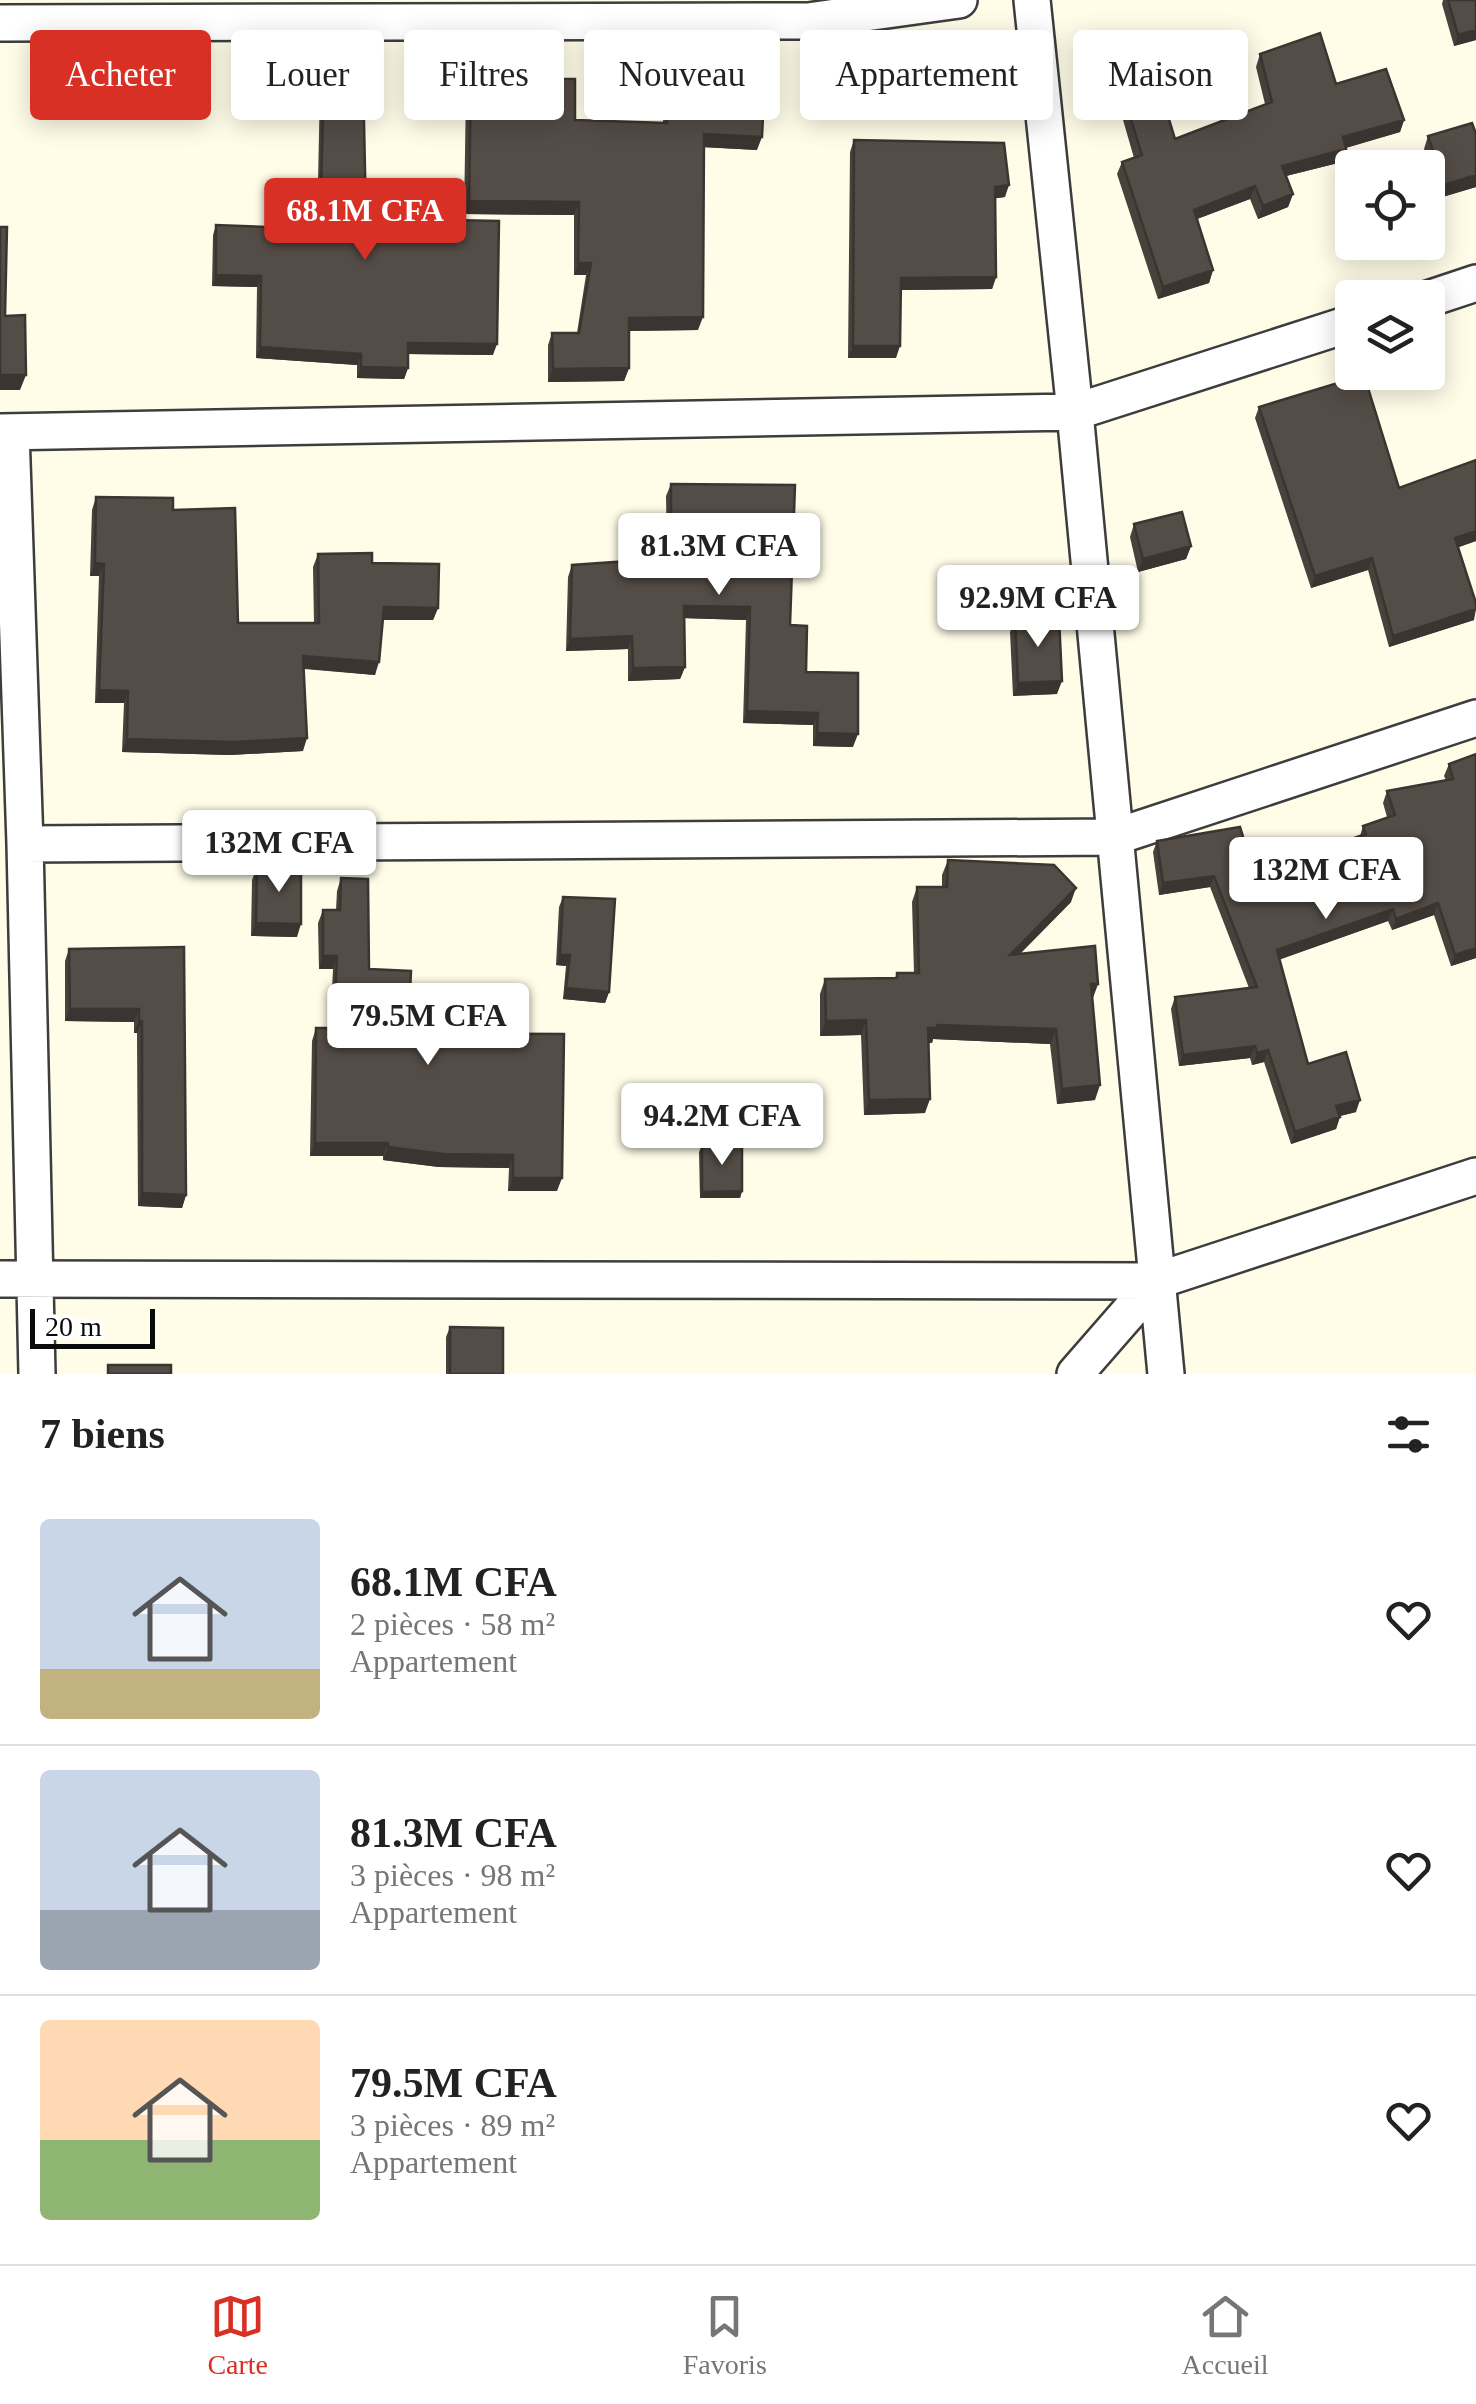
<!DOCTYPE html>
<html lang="fr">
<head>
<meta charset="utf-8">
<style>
	:root { --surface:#fff; --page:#f2f2f2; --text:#222; --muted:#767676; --line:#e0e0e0; --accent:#d93025 }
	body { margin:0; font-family:"Times New Roman",serif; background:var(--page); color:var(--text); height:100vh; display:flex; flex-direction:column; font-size:38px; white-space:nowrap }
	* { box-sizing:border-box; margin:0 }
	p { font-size:32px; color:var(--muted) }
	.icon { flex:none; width:55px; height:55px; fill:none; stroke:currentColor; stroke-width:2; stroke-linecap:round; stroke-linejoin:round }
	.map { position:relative; height:1374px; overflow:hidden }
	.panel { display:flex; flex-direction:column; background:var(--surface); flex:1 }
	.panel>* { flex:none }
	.hud { position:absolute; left:30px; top:30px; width:1418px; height:90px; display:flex; gap:20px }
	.tools { position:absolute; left:1335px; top:150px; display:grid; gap:20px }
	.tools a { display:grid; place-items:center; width:110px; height:110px; border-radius:10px; background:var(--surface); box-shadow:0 5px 25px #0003; font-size:50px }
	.scale { position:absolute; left:30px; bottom:25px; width:125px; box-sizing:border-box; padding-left:10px; border:5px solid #0a0a0a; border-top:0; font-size:28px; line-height:35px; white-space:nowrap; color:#0a0a0a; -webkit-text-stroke:8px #fff; paint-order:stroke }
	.price { position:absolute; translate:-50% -85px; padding:0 22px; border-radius:10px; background:#fff; color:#222; font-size:32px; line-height:65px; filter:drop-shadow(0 2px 5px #0008) }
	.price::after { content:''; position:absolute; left:50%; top:60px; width:30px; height:22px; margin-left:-15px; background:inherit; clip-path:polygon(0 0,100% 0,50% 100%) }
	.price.selected { background:var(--accent); color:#fff }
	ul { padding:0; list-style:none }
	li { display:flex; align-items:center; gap:30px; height:250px; padding:0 40px }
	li+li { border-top:2px solid var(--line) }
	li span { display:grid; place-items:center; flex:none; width:280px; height:200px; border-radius:10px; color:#555 }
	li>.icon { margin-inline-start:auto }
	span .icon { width:120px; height:120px; fill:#fffc; stroke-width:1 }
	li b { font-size:42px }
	h2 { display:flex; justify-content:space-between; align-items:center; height:120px; padding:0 40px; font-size:42px }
	.pill { padding:0 35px; border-radius:10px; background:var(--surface); box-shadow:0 5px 25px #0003; font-size:35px; line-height:90px }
	.pill.selected { background:var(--accent); color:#fff }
	.menu { display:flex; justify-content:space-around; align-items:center; height:140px; border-top:2px solid var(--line); background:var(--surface); font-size:28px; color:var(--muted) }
	.menu a { display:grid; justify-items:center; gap:5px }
	.menu .selected { color:var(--accent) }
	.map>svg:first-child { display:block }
</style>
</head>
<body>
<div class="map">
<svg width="1476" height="1374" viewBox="0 0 1476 1374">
	<rect width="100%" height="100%" fill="#fffce8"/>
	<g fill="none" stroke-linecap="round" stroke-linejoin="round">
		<g stroke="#3d3d3d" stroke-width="40">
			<path id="minor" d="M 1032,0 L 1075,412 L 1166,1374
				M 0,23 L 808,21 L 959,0
				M 1428,299 L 1476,283
				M 0,432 L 1075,412 L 1352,323
				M 11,432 L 25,844 L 37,1374
				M 25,844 L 1115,837 L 1476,718
				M 0,1279 L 1156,1281 L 1476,1176
				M 1075,1374 L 1156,1281"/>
		</g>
		<use href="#minor" stroke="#fff" stroke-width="35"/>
	</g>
	<path fill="#48413c" d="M 1443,0 L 1476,0 L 1476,40 L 1454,46 L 1442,4 Z
		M 1260,54 L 1336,84 L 1404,120 L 1400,132 L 1346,148 L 1342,162 L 1286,176 L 1293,194 L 1288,207 L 1258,219 L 1250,199 L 1197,219 L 1213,270 L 1209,283 L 1158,299 L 1117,174 L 1122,162 L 1134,158 L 1119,106 L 1123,94 L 1175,139 L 1265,104 L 1256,67 Z
		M 668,70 L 706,91 L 757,150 L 704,147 L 698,330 L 629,331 L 629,368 L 624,381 L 548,382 L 548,345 L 552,333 L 577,333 L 586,275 L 574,275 L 574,215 L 464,214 L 466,91 L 471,79 L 575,120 L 663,123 L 664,83 Z
		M 324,76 L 366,217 L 451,225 L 453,220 L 493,355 L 408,354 L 408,368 L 404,379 L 357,378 L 357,365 L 256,358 L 257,287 L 212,286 L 213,235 L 216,225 L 317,229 L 320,86 Z
		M 1476,134 L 1476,187 L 1439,198 L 1424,149 L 1428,136 Z
		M 854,140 L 1005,197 L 995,198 L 996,277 L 992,289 L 901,290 L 896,358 L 848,358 L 850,152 Z
		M 1259,407 L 1399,488 L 1476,460 L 1476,541 L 1458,547 L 1474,620 L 1389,647 L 1368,570 L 1311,588 L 1255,418 Z
		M 671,484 L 790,625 L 806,672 L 853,747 L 813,746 L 813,725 L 743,723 L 746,620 L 684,618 L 685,667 L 680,679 L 628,681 L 628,649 L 566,651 L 568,577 L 572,565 L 667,559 L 666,496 Z
		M 96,497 L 173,510 L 238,623 L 314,623 L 313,567 L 318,554 L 372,563 L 438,608 L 433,620 L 383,620 L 375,675 L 304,669 L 303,751 L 230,755 L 122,752 L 124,703 L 95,703 L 99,576 L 90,576 L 92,510 Z
		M 1134,524 L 1191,546 L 1186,559 L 1138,572 L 1130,537 Z
		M 1015,619 L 1057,694 L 1013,696 L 1010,632 Z
		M 1476,754 L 1476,958 L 1451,966 L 1434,915 L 1392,930 L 1388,921 L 1280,959 L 1308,1064 L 1356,1112 L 1340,1116 L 1336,1129 L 1291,1144 L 1264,1062 L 1252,1065 L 1250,1058 L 1179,1066 L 1171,1009 L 1175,997 L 1249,988 L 1210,887 L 1159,895 L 1153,852 L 1157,841 L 1254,872 L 1360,836 L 1363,826 L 1387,817 L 1383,803 L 1387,791 L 1446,780 L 1444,776 L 1449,764 Z
		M 948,860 L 1071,902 L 1020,954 L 1098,984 L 1092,998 L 1095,1100 L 1057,1104 L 1050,1044 L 933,1039 L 932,1043 L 929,1043 L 925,1113 L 864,1115 L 861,1035 L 820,1036 L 820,994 L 825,979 L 895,978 L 897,973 L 914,973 L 912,902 L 917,887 L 942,887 L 942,875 Z
		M 257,867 L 297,937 L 251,936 L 252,880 Z
		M 341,878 L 369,969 L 408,1033 L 557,1191 L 508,1191 L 509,1168 L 439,1167 L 383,1160 L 383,1156 L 310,1156 L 312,1041 L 316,1028 L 330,1028 L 333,969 L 319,969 L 318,923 L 323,910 L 336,910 L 337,891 Z
		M 563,897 L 609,992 L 605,1003 L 563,999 L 566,966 L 556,965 L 559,907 Z
		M 184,947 L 186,1195 L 182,1208 L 138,1206 L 137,1033 L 134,1033 L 134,1022 L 65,1021 L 65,961 L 69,949 Z
		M 702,1145 L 742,1191 L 740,1198 L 700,1198 L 699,1152 Z
		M 450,1327 L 503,1374 L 446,1374 L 446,1337 Z"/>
	<path fill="#3b3531" d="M 1476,30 L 1476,40 L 1454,46 L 1458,35 Z
		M 1404,120 L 1400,132 L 1338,150 L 1343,137 Z
		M 704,134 L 762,137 L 757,150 L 700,147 Z
		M 1346,149 L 1342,162 L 1278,178 L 1282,166 Z
		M 1476,175 L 1476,187 L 1439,198 L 1444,185 Z
		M 1009,185 L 1005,197 L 991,199 L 995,187 Z
		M 1255,186 L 1250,199 L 1189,222 L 1194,210 Z
		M 1293,194 L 1288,207 L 1258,219 L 1263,206 Z
		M 469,201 L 579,202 L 574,215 L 464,214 Z
		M 578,263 L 591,263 L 586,275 L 574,275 Z
		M 1213,270 L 1209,283 L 1158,299 L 1163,287 Z
		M 216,275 L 261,276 L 257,287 L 212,286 Z
		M 996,277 L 992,289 L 897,290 L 901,278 Z
		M 703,317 L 698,330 L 624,331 L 629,318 Z
		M 408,343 L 497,344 L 493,355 L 404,354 Z
		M 853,346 L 900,346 L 896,358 L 848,358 Z
		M 260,347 L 361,354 L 357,365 L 256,358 Z
		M 361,367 L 408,368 L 404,379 L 357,378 Z
		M 629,368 L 624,381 L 548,382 L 553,369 Z
		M 0,375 L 26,375 L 20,390 L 0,390 Z
		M 1476,531 L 1476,541 L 1451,550 L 1455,538 Z
		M 1191,546 L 1186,559 L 1138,572 L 1143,559 Z
		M 1372,558 L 1368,570 L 1311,588 L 1315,576 Z
		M 95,563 L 104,564 L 99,576 L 90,576 Z
		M 684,606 L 750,607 L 746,620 L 679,618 Z
		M 384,607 L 438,608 L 433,620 L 379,620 Z
		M 1476,609 L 1474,620 L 1389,647 L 1393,636 Z
		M 632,636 L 628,649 L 566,651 L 570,639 Z
		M 303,656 L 379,662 L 375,675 L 299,668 Z
		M 685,667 L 680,679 L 628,681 L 633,668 Z
		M 1062,681 L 1057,694 L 1013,696 L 1018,683 Z
		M 99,690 L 128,691 L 124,703 L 95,703 Z
		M 747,711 L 818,713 L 813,725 L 743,723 Z
		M 817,733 L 858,734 L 853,747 L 813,746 Z
		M 307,738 L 303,751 L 230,755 L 122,752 L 127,739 Z
		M 1214,876 L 1210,887 L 1159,895 L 1163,883 Z
		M 1076,888 L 1071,902 L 1005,969 L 1010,955 Z
		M 1438,903 L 1434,915 L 1392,930 L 1396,919 Z
		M 1393,909 L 1388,921 L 1273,962 L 1277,950 Z
		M 256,923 L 301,924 L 297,937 L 251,936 Z
		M 1476,948 L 1476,958 L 1451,966 L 1455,955 Z
		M 560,955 L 570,955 L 566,966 L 556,965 Z
		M 323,956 L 337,956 L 333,969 L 319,969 Z
		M 1091,984 L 1098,984 L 1093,998 L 1085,999 Z
		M 566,988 L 609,992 L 605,1003 L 563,999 Z
		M 70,1009 L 139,1009 L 134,1022 L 65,1021 Z
		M 866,1020 L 861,1035 L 820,1036 L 826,1021 Z
		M 139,1021 L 142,1021 L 137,1033 L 134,1033 Z
		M 937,1025 L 1056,1029 L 1050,1044 L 933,1039 L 932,1043 L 923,1043 L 928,1028 Z
		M 1255,1046 L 1250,1058 L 1179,1066 L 1183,1055 Z
		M 1268,1050 L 1264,1062 L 1252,1065 L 1257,1053 Z
		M 1100,1085 L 1095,1100 L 1057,1104 L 1062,1089 Z
		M 930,1099 L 925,1113 L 864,1115 L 869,1100 Z
		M 1360,1100 L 1356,1112 L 1332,1118 L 1336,1106 Z
		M 1340,1117 L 1336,1129 L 1291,1144 L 1295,1132 Z
		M 315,1143 L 388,1143 L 383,1156 L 310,1156 Z
		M 388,1147 L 513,1155 L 509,1168 L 439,1167 L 383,1160 Z
		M 513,1178 L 562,1178 L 557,1191 L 508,1191 Z
		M 742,1191 L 740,1198 L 700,1198 L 702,1192 Z
		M 142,1193 L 186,1195 L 182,1208 L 138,1206 Z"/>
	<path fill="#544c46" stroke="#3b3531" stroke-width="2.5" d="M 1448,0 L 1476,0 L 1476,30 L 1458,35 Z
		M 1320,33 L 1336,84 L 1386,69 L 1404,120 L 1343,137 L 1346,149 L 1282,166 L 1293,194 L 1263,206 L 1255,186 L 1194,210 L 1213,270 L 1163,287 L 1122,162 L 1142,155 L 1123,94 L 1158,83 L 1175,139 L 1272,102 L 1260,54 Z
		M 668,70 L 706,71 L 706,91 L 764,94 L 762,137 L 704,134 L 703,317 L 629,318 L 629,368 L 553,369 L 552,333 L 579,333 L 591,263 L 578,263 L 579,202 L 469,201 L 471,79 L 575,79 L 575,120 L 667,123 Z
		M 324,76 L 363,76 L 366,217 L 453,225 L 453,220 L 499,221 L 497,344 L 408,343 L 408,368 L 361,367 L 361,354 L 260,347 L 261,276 L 216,275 L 216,225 L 320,229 Z
		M 1472,123 L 1476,134 L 1476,175 L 1444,185 L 1428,136 Z
		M 854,140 L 1004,143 L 1009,185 L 995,187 L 996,277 L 901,278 L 900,346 L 853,346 Z
		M 0,227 L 7,227 L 5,316 L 25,315 L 26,375 L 0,375 Z
		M 1364,375 L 1399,488 L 1476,460 L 1476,531 L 1455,538 L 1476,603 L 1476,609 L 1393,636 L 1372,558 L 1315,576 L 1259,407 Z
		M 671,484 L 795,485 L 790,625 L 807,626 L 806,672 L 858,673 L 858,734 L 817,733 L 818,713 L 747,711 L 750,607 L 684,606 L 685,667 L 633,668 L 632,636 L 570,639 L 572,565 L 671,558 Z
		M 96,497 L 173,498 L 173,510 L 235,508 L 238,623 L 319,623 L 318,554 L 372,553 L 372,563 L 439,564 L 438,608 L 384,607 L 379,662 L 303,656 L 307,738 L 234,742 L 127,739 L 128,691 L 99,690 L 104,564 L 95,563 Z
		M 1182,512 L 1191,546 L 1143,559 L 1134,524 Z
		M 1059,617 L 1062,681 L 1018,683 L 1015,619 Z
		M 1476,754 L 1476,948 L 1455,955 L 1438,903 L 1396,919 L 1393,909 L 1277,950 L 1308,1064 L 1346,1052 L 1360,1100 L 1336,1106 L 1340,1117 L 1295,1132 L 1268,1050 L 1257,1053 L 1255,1046 L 1183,1055 L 1175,997 L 1257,987 L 1214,876 L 1163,883 L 1157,841 L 1240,827 L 1254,872 L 1366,834 L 1363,826 L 1395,815 L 1387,791 L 1453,779 L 1449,764 Z
		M 948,860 L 1054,865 L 1076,888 L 1010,955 L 1095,946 L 1098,984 L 1091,984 L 1100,1085 L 1062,1089 L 1056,1029 L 937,1025 L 937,1028 L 928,1028 L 930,1099 L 869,1100 L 866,1020 L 826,1021 L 825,979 L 897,978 L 897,973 L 919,973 L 917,887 L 947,887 Z
		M 257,867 L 301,867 L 301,924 L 256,923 Z
		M 341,878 L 368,879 L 369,969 L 411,971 L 408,1033 L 564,1034 L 562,1178 L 513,1178 L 513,1155 L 443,1154 L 388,1147 L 388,1143 L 315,1143 L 316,1028 L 334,1028 L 337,956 L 323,956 L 323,910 L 340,910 Z
		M 563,897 L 615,899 L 609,992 L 566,988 L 570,955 L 560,955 Z
		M 184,947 L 186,1195 L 142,1193 L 142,1021 L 139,1021 L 139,1009 L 70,1009 L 69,949 Z
		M 702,1145 L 742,1145 L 742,1191 L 702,1192 Z
		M 450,1327 L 503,1328 L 503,1374 L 450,1374 Z
		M 108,1365 L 171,1365 L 171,1374 L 108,1374 Z"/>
</svg>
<div class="tools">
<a><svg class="icon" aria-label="locate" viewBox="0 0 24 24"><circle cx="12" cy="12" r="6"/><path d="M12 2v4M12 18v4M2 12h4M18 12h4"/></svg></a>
<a><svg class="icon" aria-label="layers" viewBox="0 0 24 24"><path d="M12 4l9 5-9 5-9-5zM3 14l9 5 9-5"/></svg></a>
</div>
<div class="scale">20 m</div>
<b class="price selected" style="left:365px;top:263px">68.1M CFA</b>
<b class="price" style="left:719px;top:598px">81.3M CFA</b>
<b class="price" style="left:1038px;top:650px">92.9M CFA</b>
<b class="price" style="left:279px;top:895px">132M CFA</b>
<b class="price" style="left:1326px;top:922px">132M CFA</b>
<b class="price" style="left:428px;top:1068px">79.5M CFA</b>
<b class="price" style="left:722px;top:1168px">94.2M CFA</b>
<div class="hud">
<a class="pill selected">Acheter</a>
<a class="pill">Louer</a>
<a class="pill">Filtres</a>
<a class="pill">Nouveau</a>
<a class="pill">Appartement</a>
<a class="pill">Maison</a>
</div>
</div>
<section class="panel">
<h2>7 biens<svg class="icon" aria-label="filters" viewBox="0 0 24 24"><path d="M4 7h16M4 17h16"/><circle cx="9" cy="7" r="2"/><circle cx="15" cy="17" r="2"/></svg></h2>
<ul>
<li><span style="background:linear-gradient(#c9d6e8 75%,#c2b280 0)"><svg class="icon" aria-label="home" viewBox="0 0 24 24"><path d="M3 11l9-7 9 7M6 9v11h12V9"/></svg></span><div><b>68.1M CFA</b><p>2 pièces · 58 m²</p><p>Appartement</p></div><svg class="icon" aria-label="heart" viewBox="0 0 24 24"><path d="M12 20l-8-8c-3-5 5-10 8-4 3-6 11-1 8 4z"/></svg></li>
<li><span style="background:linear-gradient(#c9d6e8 70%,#9aa5b1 0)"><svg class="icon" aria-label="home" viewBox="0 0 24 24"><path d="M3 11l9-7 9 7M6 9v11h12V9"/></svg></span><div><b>81.3M CFA</b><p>3 pièces · 98 m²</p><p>Appartement</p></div><svg class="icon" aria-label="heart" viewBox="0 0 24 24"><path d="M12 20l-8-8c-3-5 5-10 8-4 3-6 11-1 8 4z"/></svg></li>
<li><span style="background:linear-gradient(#ffd9b3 60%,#8fb573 0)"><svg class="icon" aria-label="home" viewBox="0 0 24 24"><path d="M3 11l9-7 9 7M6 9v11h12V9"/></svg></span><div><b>79.5M CFA</b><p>3 pièces · 89 m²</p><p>Appartement</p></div><svg class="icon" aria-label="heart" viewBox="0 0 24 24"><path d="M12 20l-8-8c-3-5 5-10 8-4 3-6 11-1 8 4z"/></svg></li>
</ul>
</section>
<nav class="menu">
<a class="selected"><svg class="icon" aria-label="map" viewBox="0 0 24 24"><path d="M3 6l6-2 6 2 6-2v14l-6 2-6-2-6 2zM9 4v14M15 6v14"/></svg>Carte</a>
<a><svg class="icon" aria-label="saved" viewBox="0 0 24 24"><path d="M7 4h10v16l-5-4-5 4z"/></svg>Favoris</a>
<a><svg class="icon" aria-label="home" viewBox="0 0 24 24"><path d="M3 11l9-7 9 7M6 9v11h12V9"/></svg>Accueil</a>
</nav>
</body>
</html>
